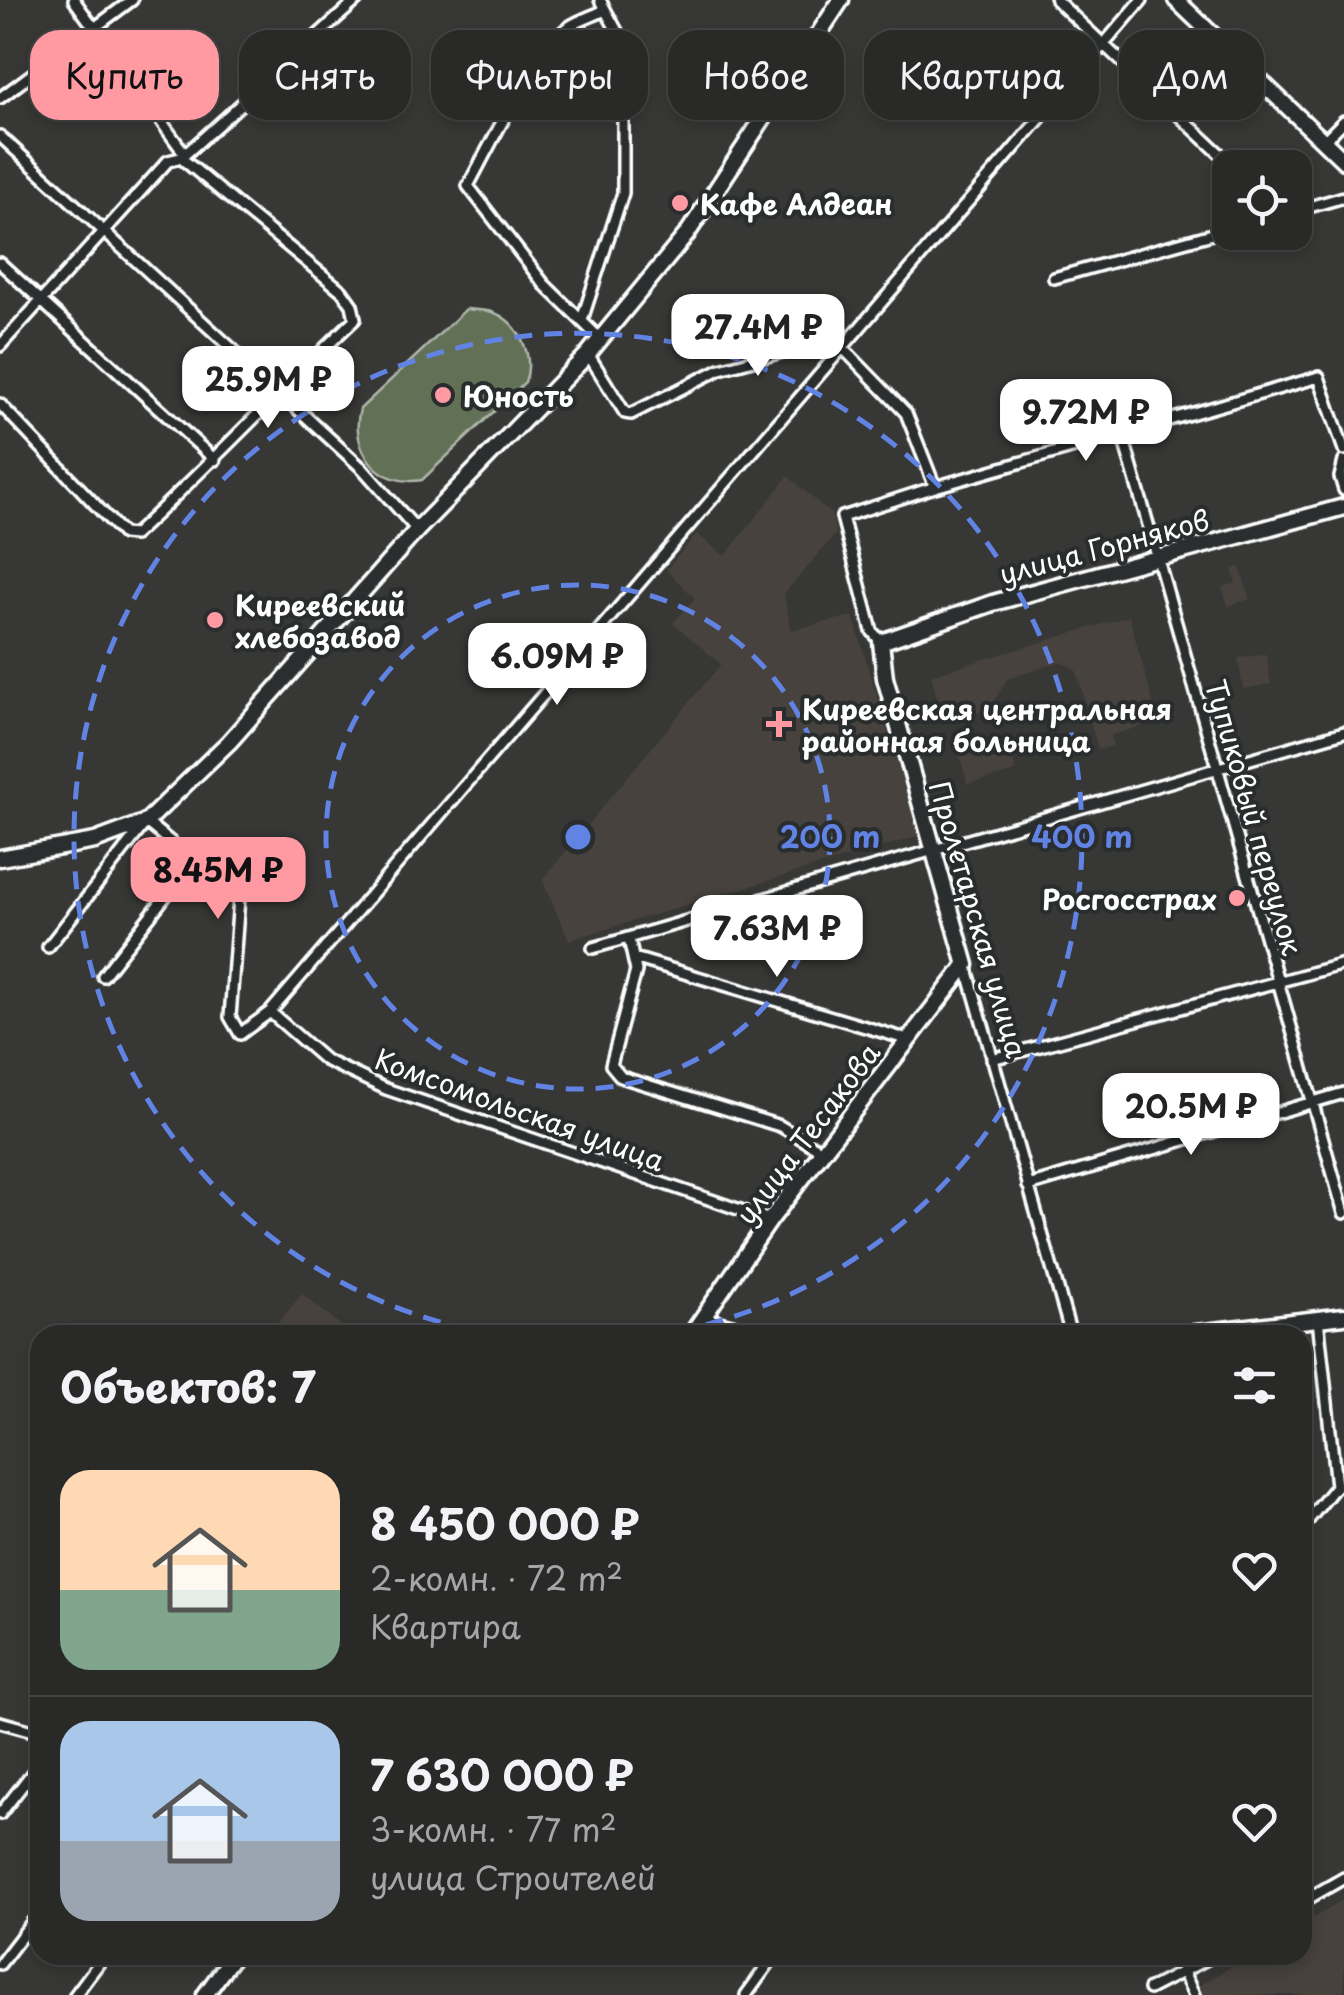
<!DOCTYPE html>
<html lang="ru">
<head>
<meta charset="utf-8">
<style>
	:root { --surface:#292928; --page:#313130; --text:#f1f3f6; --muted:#a5a6a8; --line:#454545; --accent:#ff9aa2 }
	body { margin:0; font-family:"Playpen Sans",sans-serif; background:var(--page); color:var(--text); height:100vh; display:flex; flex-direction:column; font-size:38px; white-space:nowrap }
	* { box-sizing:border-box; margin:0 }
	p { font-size:32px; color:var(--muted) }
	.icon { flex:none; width:55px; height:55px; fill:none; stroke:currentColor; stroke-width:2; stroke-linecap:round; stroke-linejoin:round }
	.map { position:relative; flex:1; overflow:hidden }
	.side { position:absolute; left:30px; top:1325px; width:1282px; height:640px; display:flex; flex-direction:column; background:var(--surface); border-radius:30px; box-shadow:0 5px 15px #0003,0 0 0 2px var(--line) }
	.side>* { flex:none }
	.top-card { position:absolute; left:30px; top:30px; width:1285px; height:90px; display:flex; gap:20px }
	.fabs { position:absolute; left:1212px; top:150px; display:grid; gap:20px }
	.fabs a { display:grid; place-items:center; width:100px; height:100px; border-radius:20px; background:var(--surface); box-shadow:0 5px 15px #0003,0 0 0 2px var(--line); font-size:50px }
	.price { position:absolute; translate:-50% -85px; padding:0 22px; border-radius:20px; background:#fff; color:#222; font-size:32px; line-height:65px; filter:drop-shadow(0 2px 5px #0008) }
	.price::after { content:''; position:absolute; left:50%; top:60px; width:30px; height:22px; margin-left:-15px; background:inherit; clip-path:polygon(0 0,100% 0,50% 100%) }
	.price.selected { background:var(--accent); color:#111 }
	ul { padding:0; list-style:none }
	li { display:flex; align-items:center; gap:30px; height:250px; padding:0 30px }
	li+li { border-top:2px solid var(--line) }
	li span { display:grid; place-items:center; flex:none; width:280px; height:200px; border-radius:30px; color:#555 }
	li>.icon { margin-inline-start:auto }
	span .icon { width:120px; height:120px; fill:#fffc; stroke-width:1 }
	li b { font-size:42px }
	h2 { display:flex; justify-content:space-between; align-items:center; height:120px; padding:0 30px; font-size:42px }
	.pill { padding:0 35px; border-radius:30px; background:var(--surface); box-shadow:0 5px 15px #0003,0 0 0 2px var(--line); font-size:35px; line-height:90px }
	.pill.selected { background:var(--accent); color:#111 }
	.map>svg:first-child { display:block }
</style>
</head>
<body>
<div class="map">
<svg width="1344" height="1995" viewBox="0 0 1344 1995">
	<rect width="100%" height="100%" fill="#373735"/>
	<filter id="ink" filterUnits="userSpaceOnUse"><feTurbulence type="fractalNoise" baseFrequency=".01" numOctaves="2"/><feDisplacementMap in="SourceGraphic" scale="20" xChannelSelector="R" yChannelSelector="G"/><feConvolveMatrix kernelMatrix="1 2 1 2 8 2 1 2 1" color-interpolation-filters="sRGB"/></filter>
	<g filter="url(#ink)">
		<path fill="#47423e" d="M 788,476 L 832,515 L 836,534 L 784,594 L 791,630 L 853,616 L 919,836 L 569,940 L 542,880 L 721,664 L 673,623 L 695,598 L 666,570 L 697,534 L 725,556 Z
			M 1240,567 L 1250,599 L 1228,606 L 1222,587 L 1236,583 L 1232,569 Z
			M 1129,616 L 1156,713 L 1153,723 L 1111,735 L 1113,746 L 1098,750 L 1077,673 L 1073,667 L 1060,662 L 1007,679 L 990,709 L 944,723 L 931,675 Z
			M 1266,654 L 1271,684 L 1243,689 L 1238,658 Z
			M 1008,740 L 1016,772 L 967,784 L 959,752 Z
			M 302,1294 L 353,1335 L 268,1335 Z
			M 1344,1899 L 1344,1991 L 1337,1995 L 1192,1995 L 1190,1991 L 1251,1955 L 1302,1955 L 1303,1924 Z"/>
		<path fill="#626f57" stroke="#b0b7ab" stroke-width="2.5" d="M 466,309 C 474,310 484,310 492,312 C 519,321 535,356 525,382 L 422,480 C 379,488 349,449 360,409 Z"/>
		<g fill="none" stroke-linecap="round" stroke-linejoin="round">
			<g stroke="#fff" stroke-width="16">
				<path id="minor" d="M 74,0 L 184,153
					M 1056,0 L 1235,168
					M 0,98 L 132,0
					M 0,136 L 363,469 L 417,530
					M 1324,141 L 1344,121
					M 1295,211 L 1344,197
					M 0,263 L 215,460
					M 1054,278 L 1230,229
					M 582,320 L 623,193 L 623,75 L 618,33 L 600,0
					M 600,339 L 544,284 L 468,186 C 487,151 538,47 569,27 C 579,20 593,16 605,10
					M 0,346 L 168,161 L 181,158 L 357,0
					M 588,354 L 625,413 L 631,414 L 720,369 L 823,341 L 843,348 L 906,413 L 935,487
					M 0,404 L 123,534 L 134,535 C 210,465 280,390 355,319 L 352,305 L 342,291 L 181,158
					M 1122,433 L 1344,1213
					M 1344,461 L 1340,477 L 1344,490
					M 881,642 L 872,631 L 842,517 L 935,487 L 1319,377 L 1344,450
					M 629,939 L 636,971 L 611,1065 L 621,1077 L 780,1126 L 822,1151
					M 48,947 L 146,822 L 239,898 L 230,1017 L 240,1034 L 270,1012 L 1142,0
					M 593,948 L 1344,732
					M 634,958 L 909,1040
					M 966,965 L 1071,1335
					M 103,976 L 193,861
					M 270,1012 L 325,1060 L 386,1089 L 770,1220
					M 992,1059 L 1344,964
					M 1028,1186 L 1344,1093
					M 1302,1528 L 1336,1486 L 1318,1319
					M 0,1722 L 40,1733
					M 0,1814 L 40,1763
					M 1302,1902 L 1344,1878
					M 0,1964 L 40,1912
					M 1184,1974 L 1194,1995
					M 1149,1989 L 1215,1955
					M 75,1995 L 105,1955
					M 746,1995 L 775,1955"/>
			</g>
			<g stroke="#fff" stroke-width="21">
				<path id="secondary" d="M 1176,0 L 1344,161
					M 0,858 L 95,841 L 146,822 L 229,742 L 417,530 L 588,354 L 687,234 L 841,0
					M 702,1320 L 761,1335
					M 691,1335 L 770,1220 L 966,965 L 885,678 L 881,642 L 993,603 L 1344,507
					M 1178,1335 L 1344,1316
					M 205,1995 L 234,1955"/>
			</g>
			<use href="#minor" stroke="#2a2d2e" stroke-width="9"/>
			<use href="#secondary" stroke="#2a2d2e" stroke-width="14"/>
		</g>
	</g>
	<g fill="none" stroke="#6183e4" stroke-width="5" stroke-dasharray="18 12">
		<circle cx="578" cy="837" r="252"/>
		<path d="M499 1335A504 504 0 1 1 657 1335"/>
	</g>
	<g fill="#ff9aa2" stroke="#2a2d2e" stroke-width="4">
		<circle cx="680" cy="203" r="10"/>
		<circle cx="443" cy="395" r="10"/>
		<circle cx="215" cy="620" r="10"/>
		<path d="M774 709h10v10h10v10h-10v10h-10v-10h-10v-10h10z"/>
		<circle cx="1237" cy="898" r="10"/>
	</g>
	<g text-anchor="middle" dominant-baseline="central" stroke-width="8" stroke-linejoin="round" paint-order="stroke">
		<g font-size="28" font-weight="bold" fill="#fff" stroke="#2a2d2e" text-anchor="start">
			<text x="700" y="203">Кафе Алдеан</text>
			<text x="463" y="395">Юность</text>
			<text x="235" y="604">Киреевский<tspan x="235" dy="32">хлебозавод</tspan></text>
			<text x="802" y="708">Киреевская центральная<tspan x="802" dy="32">районная больница</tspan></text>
			<text x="1217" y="898" text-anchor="end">Росгосстрах</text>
		</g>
		<g font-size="28" fill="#fff" stroke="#2a2d2e">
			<text transform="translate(1104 546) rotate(-15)">улица Горняков</text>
			<text transform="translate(1255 817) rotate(74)">Тупиковый переулок</text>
			<text transform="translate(979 919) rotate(74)">Пролетарская улица</text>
			<text transform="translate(520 1109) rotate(20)">Комсомольская улица</text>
			<text transform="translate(807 1133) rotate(-53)">улица Тесакова</text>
		</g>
	</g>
	<circle cx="578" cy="837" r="15" fill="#6183e4" stroke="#2a2d2e" stroke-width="5"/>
	<g font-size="30" text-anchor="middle" font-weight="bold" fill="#6183e4" stroke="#2a2d2e" stroke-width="8" stroke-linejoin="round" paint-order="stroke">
		<text x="830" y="848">200 m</text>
		<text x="1082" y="848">400 m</text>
	</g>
</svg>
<div class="fabs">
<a><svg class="icon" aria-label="locate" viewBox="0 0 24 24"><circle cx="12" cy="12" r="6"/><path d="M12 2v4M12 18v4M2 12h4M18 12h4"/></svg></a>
</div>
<b class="price" style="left:758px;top:379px">27.4M ₽</b>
<b class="price" style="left:268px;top:431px">25.9M ₽</b>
<b class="price" style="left:1086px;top:464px">9.72M ₽</b>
<b class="price" style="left:557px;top:708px">6.09M ₽</b>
<b class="price selected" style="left:218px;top:922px">8.45M ₽</b>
<b class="price" style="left:777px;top:980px">7.63M ₽</b>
<b class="price" style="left:1191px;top:1158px">20.5M ₽</b>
<div class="top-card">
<a class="pill selected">Купить</a>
<a class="pill">Снять</a>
<a class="pill">Фильтры</a>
<a class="pill">Новое</a>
<a class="pill">Квартира</a>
<a class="pill">Дом</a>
</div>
<section class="side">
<h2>Объектов: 7<svg class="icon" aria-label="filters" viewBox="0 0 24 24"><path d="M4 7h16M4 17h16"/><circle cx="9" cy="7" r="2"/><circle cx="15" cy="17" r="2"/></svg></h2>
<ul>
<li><span style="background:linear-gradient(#ffd9b3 60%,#7fa58c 0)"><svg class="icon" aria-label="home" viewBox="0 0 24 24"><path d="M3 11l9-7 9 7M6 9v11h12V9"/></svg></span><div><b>8 450 000 ₽</b><p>2-комн. · 72 m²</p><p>Квартира</p></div><svg class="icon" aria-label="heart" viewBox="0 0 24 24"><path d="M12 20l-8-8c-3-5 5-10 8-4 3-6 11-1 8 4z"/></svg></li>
<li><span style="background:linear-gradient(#a9c7e8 60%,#9aa5b1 0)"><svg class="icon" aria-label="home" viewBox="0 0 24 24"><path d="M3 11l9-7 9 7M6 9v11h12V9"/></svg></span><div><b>7 630 000 ₽</b><p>3-комн. · 77 m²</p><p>улица Строителей</p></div><svg class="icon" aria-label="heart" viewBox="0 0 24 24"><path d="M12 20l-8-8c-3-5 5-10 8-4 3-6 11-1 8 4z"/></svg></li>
</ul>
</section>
</div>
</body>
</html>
